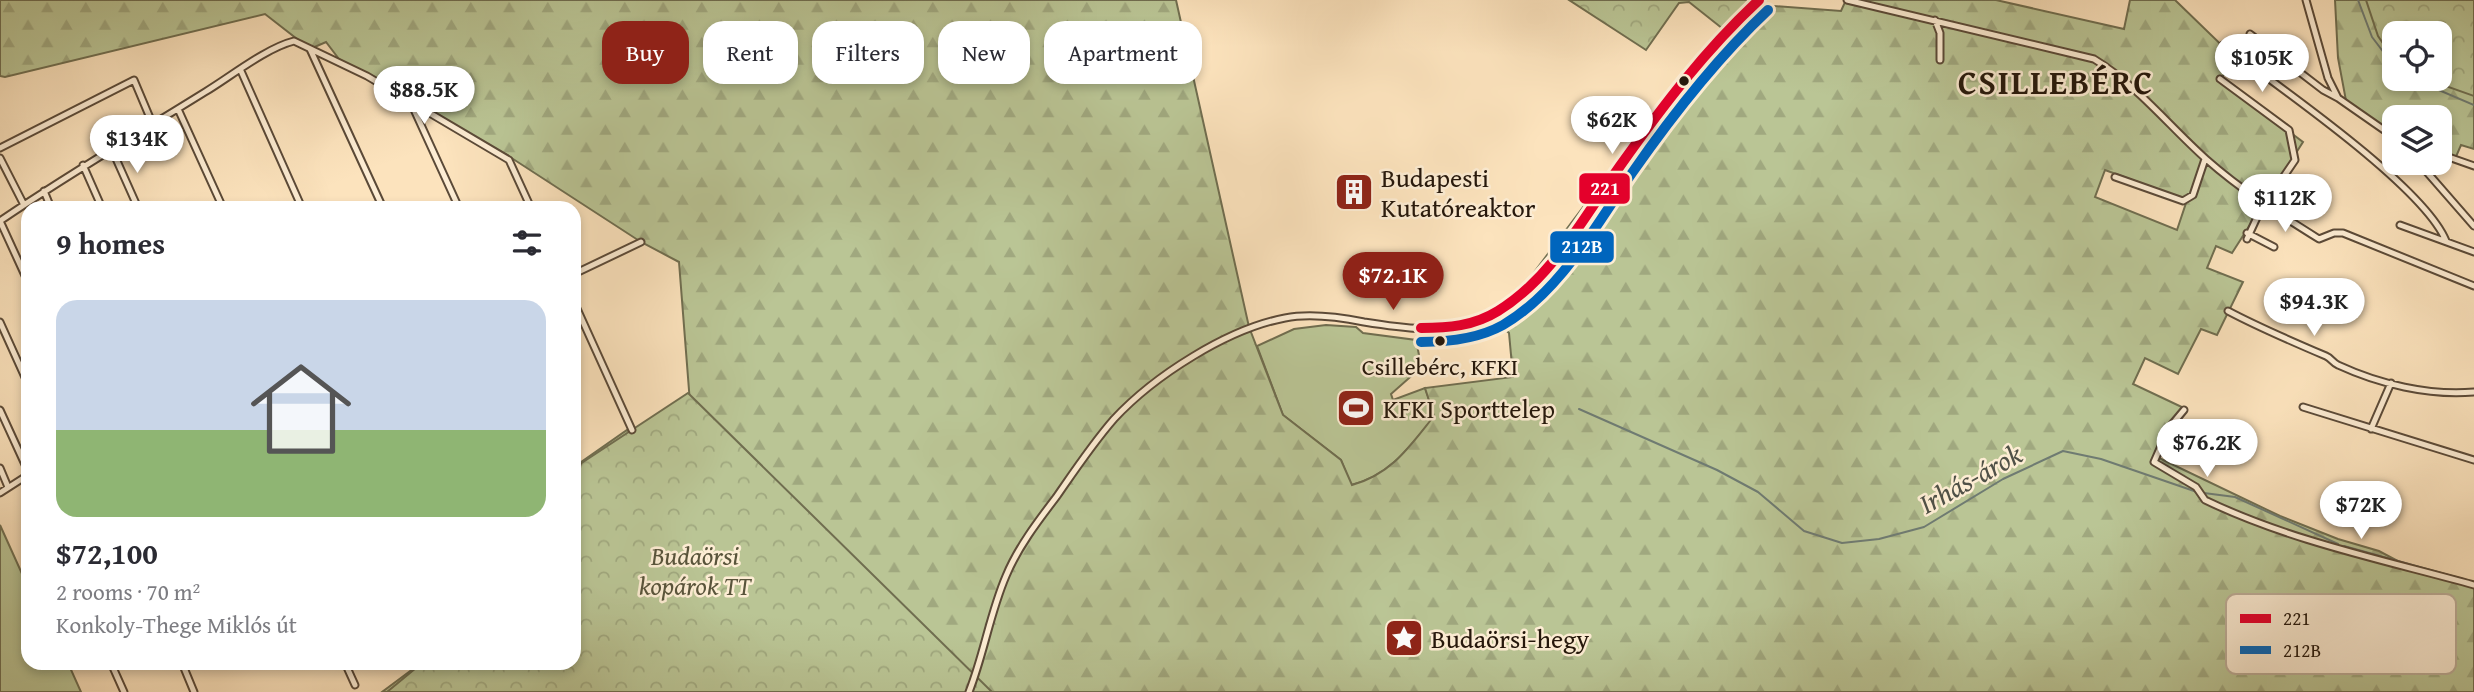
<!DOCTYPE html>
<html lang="en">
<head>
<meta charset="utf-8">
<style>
	:root { --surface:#fff; --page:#f7f7f7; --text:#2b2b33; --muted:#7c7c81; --line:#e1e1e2; --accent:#8f2418 }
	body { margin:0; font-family:"Gentium Book Plus",serif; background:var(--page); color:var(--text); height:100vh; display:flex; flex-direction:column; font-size:26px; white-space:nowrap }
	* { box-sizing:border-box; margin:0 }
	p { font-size:23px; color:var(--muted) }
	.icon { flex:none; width:38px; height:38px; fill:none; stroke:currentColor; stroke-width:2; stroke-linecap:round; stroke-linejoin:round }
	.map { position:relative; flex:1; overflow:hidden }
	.drawer { position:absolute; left:21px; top:201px; width:560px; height:469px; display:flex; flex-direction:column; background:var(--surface); border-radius:21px; box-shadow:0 4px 10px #0003 }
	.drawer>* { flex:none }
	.banner { position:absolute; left:602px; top:21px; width:665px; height:63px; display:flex; gap:14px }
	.tools { position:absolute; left:2382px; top:21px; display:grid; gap:14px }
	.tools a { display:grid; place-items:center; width:70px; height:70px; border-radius:14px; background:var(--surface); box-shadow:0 4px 10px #0003; font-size:35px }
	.price { position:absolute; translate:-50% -60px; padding:0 16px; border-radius:24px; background:#fff; color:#222; font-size:23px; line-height:46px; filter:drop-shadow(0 2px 4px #0008) }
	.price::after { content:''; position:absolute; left:50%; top:42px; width:21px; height:16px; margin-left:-10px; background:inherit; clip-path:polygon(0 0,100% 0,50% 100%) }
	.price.current { background:var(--accent); color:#fff }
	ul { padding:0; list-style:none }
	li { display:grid; align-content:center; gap:14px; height:371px; padding:0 35px }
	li+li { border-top:2px solid var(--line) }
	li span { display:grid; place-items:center; height:217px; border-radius:21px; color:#555 }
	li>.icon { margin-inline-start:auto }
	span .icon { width:126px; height:126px; fill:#fffc; stroke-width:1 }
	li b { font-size:30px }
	h2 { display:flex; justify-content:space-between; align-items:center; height:84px; padding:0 35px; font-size:30px }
	.tag { padding:0 24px; border-radius:21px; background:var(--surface); box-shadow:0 4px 10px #0003; font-size:24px; line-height:63px }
	.tag.current { background:var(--accent); color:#fff }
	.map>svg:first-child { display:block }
</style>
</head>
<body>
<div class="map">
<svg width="2474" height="692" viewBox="0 0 2474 692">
	<defs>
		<pattern id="forest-firs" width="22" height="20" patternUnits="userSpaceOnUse" patternTransform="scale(1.75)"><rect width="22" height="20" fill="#bac595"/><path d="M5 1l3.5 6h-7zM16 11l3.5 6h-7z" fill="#a0a87f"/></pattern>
		<pattern id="park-crowns" width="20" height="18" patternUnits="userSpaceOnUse" patternTransform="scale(1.75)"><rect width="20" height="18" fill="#bac595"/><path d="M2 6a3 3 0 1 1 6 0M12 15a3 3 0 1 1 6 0" fill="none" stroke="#a0a87f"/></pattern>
	</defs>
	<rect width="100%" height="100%" fill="#fce3bd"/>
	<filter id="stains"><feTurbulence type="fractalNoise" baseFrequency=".00286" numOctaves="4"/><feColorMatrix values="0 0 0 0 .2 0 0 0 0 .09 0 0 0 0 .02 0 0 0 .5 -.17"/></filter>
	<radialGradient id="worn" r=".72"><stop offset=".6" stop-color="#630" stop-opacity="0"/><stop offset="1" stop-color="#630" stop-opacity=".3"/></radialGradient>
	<path fill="#bac595" stroke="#706e50" stroke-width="2" d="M 1326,325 L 1356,327 L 1363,333 L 1416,340 L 1419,355 L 1417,371 L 1391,394 L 1393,400 L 1425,388 L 1435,416 C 1410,446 1391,475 1351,485 L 1341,460 L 1283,415 L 1257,346 L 1294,329 Z
		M 0,525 L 28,587 L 28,663 L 68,663 L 81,692 L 0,692 Z"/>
	<path fill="url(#forest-firs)" stroke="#706e50" stroke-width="2" fill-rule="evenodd" d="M 0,0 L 1176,0 L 1249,327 L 1283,415 L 1341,460 L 1352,485 C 1391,475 1410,446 1434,416 L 1425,388 L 1513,377 L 1509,333 L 1485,312 L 1497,306 L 1529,279 L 1700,52 L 1748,4 L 1841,11 L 1846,0 L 1996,0 L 2124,29 L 2130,0 L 2175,0 L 2236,59 L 2220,80 L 2303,142 L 2232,253 L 2216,246 L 2207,268 L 2243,282 L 2217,335 L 2201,329 L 2178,374 L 2145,358 L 2133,384 L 2186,409 L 2159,458 L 2280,516 L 2338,539 L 2379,551 L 2407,566 L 2474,585 L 2474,692 L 382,692 L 421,663 L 574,663 L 574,467 L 627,430 L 635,434 L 690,403 L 679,262 L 641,242 L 510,157 L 339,59 L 326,42 L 310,49 L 265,14 L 5,77 L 0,76 ZM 2105,170 L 2187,200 L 2177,230 L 2095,197 Z
		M 2335,0 L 2474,0 L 2474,149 L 2461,145 L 2455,159 L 2440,154 L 2440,117 L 2394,117 L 2394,137 L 2347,106 L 2338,58 ZM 2394,33 L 2440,33 L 2440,79 L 2394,79 Z"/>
	<path fill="url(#park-crowns)" stroke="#706e50" stroke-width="2" d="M 1569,0 L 1753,0 L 1723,29 L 1689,2 L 1679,3 L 1646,50 Z
		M 2366,0 L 2474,0 L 2474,96 L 2426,79 L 2440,79 L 2440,33 L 2394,33 L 2394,59 L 2378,36 Z
		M 688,393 L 992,692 L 387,692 L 422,663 L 574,663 L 574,468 Z"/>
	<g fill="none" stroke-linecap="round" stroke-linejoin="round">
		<path stroke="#6f7b72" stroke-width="2" d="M 2358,0 L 2372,37 L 2394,66
			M 2413,79 L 2474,105
			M 1579,409 L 1717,470 L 1758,492 L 1804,531 L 1842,543 L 1879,539 L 1924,527 L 2003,479 L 2063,451 L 2101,459 L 2197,492
			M 2204,493 L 2235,497 L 2338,544
			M 2344,546 L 2474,582"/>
		<g stroke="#5b4a38" stroke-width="9">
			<path id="minor" d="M 1847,0 L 2094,59 C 2138,86 2168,125 2206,159 C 2241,190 2279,214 2319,239 L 2334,233 L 2343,233 L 2474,286
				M 2306,0 L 2328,78 L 2338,98 L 2394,137
				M 1935,20 L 1940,33 L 1940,60
				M 2250,34 L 2323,90 L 2338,98
				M 2223,45 C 2275,84 2424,186 2446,241
				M 310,49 L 383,208
				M 241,71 L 302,208
				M 2220,79 L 2289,130 L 2295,160 L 2259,213 L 2247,239
				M 411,103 L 459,208
				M 178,109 L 223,208
				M 0,148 L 134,80 L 153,125
				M 113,152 L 138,208
				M 2440,154 L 2474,166
				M 0,158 L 24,205
				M 2419,163 L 2474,226
				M 83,165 L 102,208
				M 2115,177 L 2183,201 L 2193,195 L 2205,159
				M 44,191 L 51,208
				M 0,221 C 67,175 136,135 205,92 C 230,77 266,48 294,41 L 367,76 L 509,160 L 531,208
				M 0,221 L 28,282
				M 2400,225 L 2474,252
				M 2247,233 L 2274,247
				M 574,274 L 641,242
				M 574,302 L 632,430
				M 2228,311 C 2260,328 2293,342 2326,356 C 2331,358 2333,363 2338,365 C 2379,384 2429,396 2474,392
				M 0,322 L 28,384
				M 2303,407 L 2474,460
				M 0,410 L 28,471
				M 2184,410 L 2169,428 L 2154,462 L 2196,487 L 2205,500 C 2290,541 2384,560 2474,585
				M 2371,429 L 2391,383
				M 574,458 L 577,464
				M 0,468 L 8,487
				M 0,493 L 28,475
				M 111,663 L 124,692
				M 182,663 L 194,692
				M 345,663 L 355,685
				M 969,692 C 984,654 990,613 1006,576 C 1018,547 1038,521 1057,496 C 1075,470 1093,443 1114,419 C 1154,376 1227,329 1285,318 C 1310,313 1339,317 1364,322 C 1451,336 1493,334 1552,261 L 1703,55 L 1759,0"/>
		</g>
		<use href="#minor" stroke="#fdedd4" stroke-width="5"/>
		<g stroke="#fdedd4" stroke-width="16">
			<path id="bus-1" d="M 1421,328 C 1448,328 1474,326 1498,311 C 1552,278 1584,217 1620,166 C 1662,107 1705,50 1759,0"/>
		</g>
		<g stroke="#fdedd4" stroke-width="16">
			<path id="bus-2" d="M 1421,342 C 1449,342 1478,339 1503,325 C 1561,291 1595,226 1632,173 C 1673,114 1716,59 1768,10"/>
		</g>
		<use href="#bus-1" stroke="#e4002b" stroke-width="10"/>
		<use href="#bus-2" stroke="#0065bd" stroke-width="10"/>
	</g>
	<defs>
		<g id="building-square" transform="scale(2.0125)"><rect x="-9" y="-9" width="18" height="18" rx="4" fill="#8f2418" stroke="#fdedd4"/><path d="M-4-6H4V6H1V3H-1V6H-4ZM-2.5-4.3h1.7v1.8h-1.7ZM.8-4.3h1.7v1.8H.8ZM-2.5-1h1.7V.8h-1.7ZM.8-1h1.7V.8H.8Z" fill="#fff"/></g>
		<g id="stadium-square" transform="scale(2.0125)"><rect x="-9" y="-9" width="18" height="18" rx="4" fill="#8f2418" stroke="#fdedd4"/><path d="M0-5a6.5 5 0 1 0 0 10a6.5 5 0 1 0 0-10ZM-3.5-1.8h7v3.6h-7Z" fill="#fff"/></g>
		<g id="sight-square" transform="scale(2.0125)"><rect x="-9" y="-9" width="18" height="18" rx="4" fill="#8f2418" stroke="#fdedd4"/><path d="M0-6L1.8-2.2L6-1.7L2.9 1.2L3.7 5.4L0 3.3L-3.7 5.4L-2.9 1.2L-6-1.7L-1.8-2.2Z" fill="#fff"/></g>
	</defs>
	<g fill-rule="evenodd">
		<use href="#building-square" x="1354" y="192"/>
		<use href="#stadium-square" x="1356" y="408"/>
		<use href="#sight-square" x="1404" y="638"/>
	</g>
	<g fill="#25170b" stroke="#fdedd4" stroke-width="2.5">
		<circle cx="1684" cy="81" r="6"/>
		<circle cx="1440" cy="341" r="6"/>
	</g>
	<g text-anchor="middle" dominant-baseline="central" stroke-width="5" stroke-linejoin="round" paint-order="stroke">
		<g font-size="24" fill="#25170b" stroke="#fdedd4">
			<text x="1440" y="366">Csillebérc, KFKI</text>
		</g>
		<g font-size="26" fill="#25170b" stroke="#fdedd4" text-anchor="start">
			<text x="1381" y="177">Budapesti<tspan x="1381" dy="30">Kutatóreaktor</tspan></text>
			<text x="1383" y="408">KFKI Sporttelep</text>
			<text x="1431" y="638">Budaörsi-hegy</text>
		</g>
		<g font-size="26" font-style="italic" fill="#59543b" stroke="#fdedd4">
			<text x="695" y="555">Budaörsi<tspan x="695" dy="30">kopárok TT</tspan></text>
		</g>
		<g font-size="28" font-style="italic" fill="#505147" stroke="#fdedd4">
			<text transform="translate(1970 478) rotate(-29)">Irhás-árok</text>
		</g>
		<g font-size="33" font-weight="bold" letter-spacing="2" fill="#25170b" stroke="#fdedd4">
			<text x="2056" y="82">CSILLEBÉRC</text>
		</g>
	</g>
	<rect x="2226" y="594" width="230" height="80" rx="10" fill="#fdedd4" stroke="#bcad98" stroke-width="2"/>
	<rect x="2240" y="614" width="31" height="9" fill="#e4002b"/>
	<rect x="2240" y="646" width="31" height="8" fill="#0065bd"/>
	<g font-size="19" fill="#25170b">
		<text x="2283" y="625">221</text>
		<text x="2283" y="657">212B</text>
	</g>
	<g stroke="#fdedd4" stroke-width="2.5">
		<rect x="1578" y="172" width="53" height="33" rx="7" fill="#e4002b"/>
		<rect x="1549" y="230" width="66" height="34" rx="7" fill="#0065bd"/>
	</g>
	<g font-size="19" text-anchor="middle" font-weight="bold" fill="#fff">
		<text x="1605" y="195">221</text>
		<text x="1582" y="253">212B</text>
	</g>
	<rect width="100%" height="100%" filter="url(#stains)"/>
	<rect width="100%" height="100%" fill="url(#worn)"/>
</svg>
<div class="tools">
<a><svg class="icon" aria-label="locate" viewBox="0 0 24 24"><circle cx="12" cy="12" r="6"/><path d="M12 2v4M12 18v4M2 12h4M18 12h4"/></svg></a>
<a><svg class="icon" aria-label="layers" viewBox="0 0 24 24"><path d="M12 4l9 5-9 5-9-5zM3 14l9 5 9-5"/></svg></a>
</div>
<b class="price" style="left:2262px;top:94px">$105K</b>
<b class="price" style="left:424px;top:126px">$88.5K</b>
<b class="price" style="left:1612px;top:156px">$62K</b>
<b class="price" style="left:137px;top:175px">$134K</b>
<b class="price" style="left:2285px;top:234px">$112K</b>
<b class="price current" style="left:1393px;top:312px">$72.1K</b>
<b class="price" style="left:2314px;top:338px">$94.3K</b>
<b class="price" style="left:2207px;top:479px">$76.2K</b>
<b class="price" style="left:2361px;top:541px">$72K</b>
<div class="banner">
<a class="tag current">Buy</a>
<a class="tag">Rent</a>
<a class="tag">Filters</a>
<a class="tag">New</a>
<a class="tag">Apartment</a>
</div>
<section class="drawer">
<h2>9 homes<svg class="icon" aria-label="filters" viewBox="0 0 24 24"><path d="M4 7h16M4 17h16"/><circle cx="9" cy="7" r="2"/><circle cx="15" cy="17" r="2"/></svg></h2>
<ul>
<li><span style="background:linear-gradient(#c9d6e8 60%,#8fb573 0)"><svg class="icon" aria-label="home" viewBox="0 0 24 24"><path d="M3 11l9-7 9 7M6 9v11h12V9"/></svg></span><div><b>$72,100</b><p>2 rooms · 70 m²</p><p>Konkoly-Thege Miklós út</p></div></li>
</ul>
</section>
</div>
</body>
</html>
